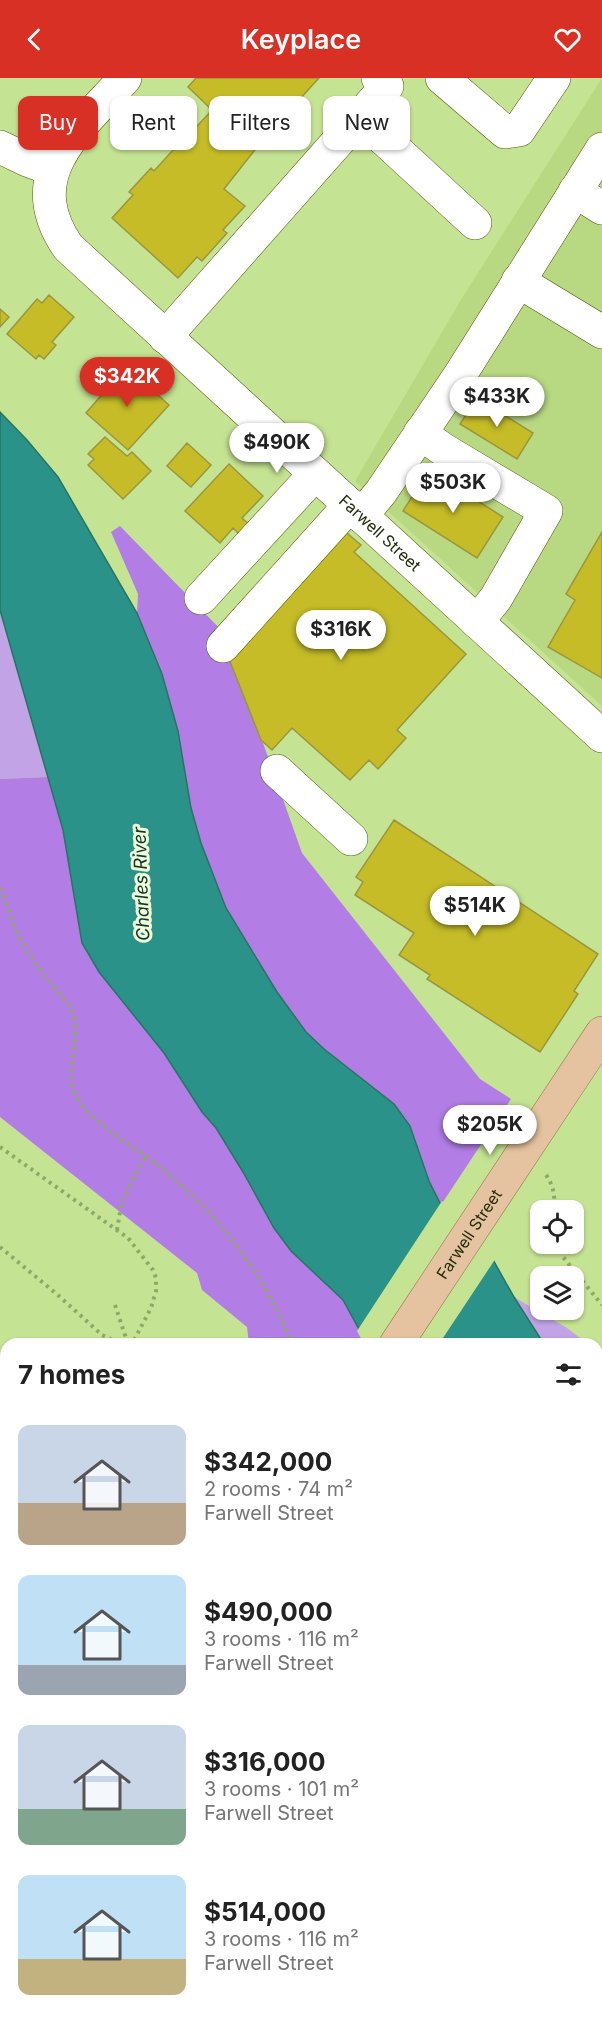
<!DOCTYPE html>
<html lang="en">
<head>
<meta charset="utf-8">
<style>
	:root { --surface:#fff; --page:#f2f2f2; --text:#222; --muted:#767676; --accent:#d93025 }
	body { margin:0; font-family:Inter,sans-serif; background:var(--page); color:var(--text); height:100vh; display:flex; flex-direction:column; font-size:22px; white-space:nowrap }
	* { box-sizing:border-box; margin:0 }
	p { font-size:20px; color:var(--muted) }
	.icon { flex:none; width:33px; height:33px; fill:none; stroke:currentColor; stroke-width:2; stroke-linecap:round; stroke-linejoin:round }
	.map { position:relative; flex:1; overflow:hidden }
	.panel { position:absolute; left:0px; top:1260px; width:603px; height:684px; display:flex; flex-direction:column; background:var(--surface); border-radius:18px 18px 0 0; box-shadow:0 2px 4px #0004 }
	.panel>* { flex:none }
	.hud { position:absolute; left:18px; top:18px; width:567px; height:54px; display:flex; gap:12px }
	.tools { position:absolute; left:530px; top:1122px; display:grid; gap:12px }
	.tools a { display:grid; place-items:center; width:54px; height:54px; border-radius:12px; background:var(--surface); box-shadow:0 2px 4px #0004; font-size:30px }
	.price { position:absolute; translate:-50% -51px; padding:0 14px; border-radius:21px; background:#fff; color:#222; font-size:20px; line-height:39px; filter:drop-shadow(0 2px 3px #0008) }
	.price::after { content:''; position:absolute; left:50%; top:36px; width:18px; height:14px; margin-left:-9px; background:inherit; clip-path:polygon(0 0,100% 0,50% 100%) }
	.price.active { background:var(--accent); color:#fff }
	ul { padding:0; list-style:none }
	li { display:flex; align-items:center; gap:18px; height:150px; padding:0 18px }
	li span { display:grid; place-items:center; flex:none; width:168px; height:120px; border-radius:12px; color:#555 }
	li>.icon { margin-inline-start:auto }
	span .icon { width:72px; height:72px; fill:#fffc; stroke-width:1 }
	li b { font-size:26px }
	h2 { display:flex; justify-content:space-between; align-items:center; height:72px; padding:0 18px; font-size:26px }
	.pill { padding:0 21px; border-radius:12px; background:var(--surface); box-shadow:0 2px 4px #0004; font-size:21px; line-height:54px }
	.pill.active { background:var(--accent); color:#fff }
	header { display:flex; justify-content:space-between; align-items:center; height:78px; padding:0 18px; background:var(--accent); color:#fff; font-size:27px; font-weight:600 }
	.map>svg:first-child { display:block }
</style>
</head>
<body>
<header><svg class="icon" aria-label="back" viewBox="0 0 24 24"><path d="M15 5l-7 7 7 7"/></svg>Keyplace<svg class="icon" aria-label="heart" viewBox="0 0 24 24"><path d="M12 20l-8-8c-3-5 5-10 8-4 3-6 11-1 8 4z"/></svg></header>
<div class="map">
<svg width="602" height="1944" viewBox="0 0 602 1944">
	<rect width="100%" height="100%" fill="#c5e493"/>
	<path fill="#b8d882" d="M 602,0 L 602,628 L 355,403 L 462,220 Z
		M 0,1847 L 6,1850 L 6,1938 L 90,1938 L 95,1944 L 0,1944 Z
		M 597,1902 L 602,1909 L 602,1944 L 183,1944 L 178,1938 L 597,1938 Z"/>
	<path fill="#c2a3e6" d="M 0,532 L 7,553 L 48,699 L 0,701 Z
		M 514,1219 L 567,1250 L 588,1266 L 544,1266 Z
		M 597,1273 L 602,1276 L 602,1372 L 597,1362 Z"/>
	<path fill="#b27ee6" d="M 120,448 L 224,555 L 302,775 L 480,1001 L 511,1021 L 441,1127 L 429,1103 L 420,1077 L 394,1026 L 324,971 L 306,954 L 277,914 L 226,830 L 201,765 L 191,730 L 178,653 L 169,622 L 162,596 L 137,535 L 138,516 L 111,454 Z
		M 48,699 L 63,752 L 82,865 L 99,894 L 164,975 L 202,1034 L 216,1050 L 243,1094 L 274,1150 L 291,1173 L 344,1222 L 363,1257 L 357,1266 L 249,1266 L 247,1249 L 202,1212 L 197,1195 L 0,1039 L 0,701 Z"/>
	<path fill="#2a9288" stroke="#287463" stroke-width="1.5" d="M 0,334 L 27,362 L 58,399 L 137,535 L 162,596 L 178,653 L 191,730 L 201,765 L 226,830 L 277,914 L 306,954 L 324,971 L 394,1026 L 410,1048 L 429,1103 L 441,1127 L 492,1180 L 514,1219 L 544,1266 L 367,1266 L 343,1222 L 291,1173 L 274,1150 L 243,1094 L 216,1050 L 202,1034 L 164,975 L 99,894 L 82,865 L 63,752 L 0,532 Z
		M 597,1362 L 602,1372 L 602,1883 L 597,1875 Z"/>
	<path fill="#c5e493" d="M 442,1123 L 496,1180 L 439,1266 L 364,1266 L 357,1253 Z"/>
	<path fill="#c5bc27" stroke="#9b963e" stroke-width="1.5" d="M 196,0 L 319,0 L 299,22 L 303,25 L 278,53 L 273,49 L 224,111 L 245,128 L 223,152 L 227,155 L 202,183 L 197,179 L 178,200 L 112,140 L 133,117 L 129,114 L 151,90 L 154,93 L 173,72 L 170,69 L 183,55 L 187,59 L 212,32 L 188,9 Z
		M 49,217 L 74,239 L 52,264 L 56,267 L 44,281 L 39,277 L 36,281 L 7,256 L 37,221 L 42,225 Z
		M 0,231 L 9,239 L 0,249 Z
		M 127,289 L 169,327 L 128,372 L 86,335 L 106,312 L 102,309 L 115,295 L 118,298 Z
		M 477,320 L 533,355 L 517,381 L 460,346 Z
		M 105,359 L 127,378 L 132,374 L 151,393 L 123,421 L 88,387 L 94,381 L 88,376 Z
		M 187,365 L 211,387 L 191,409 L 167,388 Z
		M 229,386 L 263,418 L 242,440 L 251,448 L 241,458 L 233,450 L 220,465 L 185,433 Z
		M 429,392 L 503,439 L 477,480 L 403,433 Z
		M 341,450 L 361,467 L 354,474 L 466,576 L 397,652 L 406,660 L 378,691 L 369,682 L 350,702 L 292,650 L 272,672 L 261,662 L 227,576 Z
		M 602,454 L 602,600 L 548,569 L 575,522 L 566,516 Z
		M 394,742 L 598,876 L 574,913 L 578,916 L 540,974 L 427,901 L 430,897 L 399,877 L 414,855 L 355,817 L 363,804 L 356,799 Z
		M 0,1301 L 6,1306 L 6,1335 L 0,1342 Z
		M 0,1375 L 6,1380 L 6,1682 L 0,1690 Z
		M 0,1910 L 6,1917 L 6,1938 L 24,1938 L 29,1944 L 0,1944 Z
		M 455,1938 L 548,1938 L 553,1944 L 448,1944 Z"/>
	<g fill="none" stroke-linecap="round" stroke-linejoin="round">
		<g stroke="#475f09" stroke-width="34">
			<g id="minor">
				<path id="s1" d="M 125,0 C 79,52 18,96 68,169 L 602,658"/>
				<path d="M 442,0 L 505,54 L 519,52 L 523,46 L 554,0"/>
				<path d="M 360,39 L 475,145"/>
				<path d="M 0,69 L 27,82 L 52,91"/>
				<path d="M 575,113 L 602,130"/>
				<path d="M 518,203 L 602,254"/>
				<path d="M 165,259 L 387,8 L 378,0"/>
				<path d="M 420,355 L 444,372 L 546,433 L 496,520 L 477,544"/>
				<path d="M 361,438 L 381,414 L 460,297 L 602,71"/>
				<path d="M 201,520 L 315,396"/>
				<path d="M 223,568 L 350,427"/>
				<path d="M 277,693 L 351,761"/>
			</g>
		</g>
		<g stroke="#967443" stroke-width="34">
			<g id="major">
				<path id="s2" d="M 396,1266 L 602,955"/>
				<path d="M 0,1785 L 6,1792"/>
				<path d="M 135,1938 L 140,1944"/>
			</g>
		</g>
		<path stroke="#90a867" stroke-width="4" stroke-dasharray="3 4.5" stroke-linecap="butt" d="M 0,810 C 8,829 14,852 25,869 C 32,880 40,892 48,902 C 57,914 71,924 74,939 C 81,970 59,999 82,1027 C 103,1053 134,1068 160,1089 C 217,1135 266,1198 292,1266
			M 0,1069 L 128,1160 L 153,1192 L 156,1200 L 156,1213 L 151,1230 L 132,1266
			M 546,1097 C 554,1108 555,1119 554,1132
			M 117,1152 L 122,1123 L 145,1078
			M 557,1166 L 563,1179 L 602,1227
			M 0,1169 L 59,1218 L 102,1257 L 121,1266
			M 115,1227 L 128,1266"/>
		<use href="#minor" stroke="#fff" stroke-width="33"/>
		<use href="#major" stroke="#e5c3a0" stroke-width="33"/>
	</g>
	<g text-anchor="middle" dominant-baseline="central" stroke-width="6" stroke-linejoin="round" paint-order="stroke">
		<g font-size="16" fill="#222d0c" stroke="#eeffd7">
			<text stroke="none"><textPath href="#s1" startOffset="622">Farwell Street</textPath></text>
			<text stroke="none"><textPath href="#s2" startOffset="132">Farwell Street</textPath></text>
		</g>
		<g font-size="18" font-style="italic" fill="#14332f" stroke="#eeffd7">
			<text transform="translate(141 806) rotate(-92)">Charles River</text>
		</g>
	</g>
</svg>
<div class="tools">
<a><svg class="icon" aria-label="locate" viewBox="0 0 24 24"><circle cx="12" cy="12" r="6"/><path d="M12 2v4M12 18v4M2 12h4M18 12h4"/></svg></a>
<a><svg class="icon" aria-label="layers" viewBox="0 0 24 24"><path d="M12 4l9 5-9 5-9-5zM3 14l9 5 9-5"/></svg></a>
</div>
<b class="price active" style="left:127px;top:330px">$342K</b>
<b class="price" style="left:497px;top:350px">$433K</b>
<b class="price" style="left:277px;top:396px">$490K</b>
<b class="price" style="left:453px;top:436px">$503K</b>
<b class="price" style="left:341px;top:583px">$316K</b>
<b class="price" style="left:475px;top:859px">$514K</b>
<b class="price" style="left:490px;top:1078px">$205K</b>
<div class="hud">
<a class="pill active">Buy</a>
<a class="pill">Rent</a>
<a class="pill">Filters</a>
<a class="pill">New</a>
</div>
<section class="panel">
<h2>7 homes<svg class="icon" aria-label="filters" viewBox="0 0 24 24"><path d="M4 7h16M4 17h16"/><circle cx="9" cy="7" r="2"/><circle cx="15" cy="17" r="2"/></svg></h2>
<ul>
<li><span style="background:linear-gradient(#c9d6e8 65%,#b9a48a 0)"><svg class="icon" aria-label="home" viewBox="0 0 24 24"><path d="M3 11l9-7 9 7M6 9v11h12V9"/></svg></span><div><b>$342,000</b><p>2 rooms · 74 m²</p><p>Farwell Street</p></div></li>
<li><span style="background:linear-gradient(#bfe0f5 75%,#9aa5b1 0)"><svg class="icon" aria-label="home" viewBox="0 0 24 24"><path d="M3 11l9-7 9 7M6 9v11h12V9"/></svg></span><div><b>$490,000</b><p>3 rooms · 116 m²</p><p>Farwell Street</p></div></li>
<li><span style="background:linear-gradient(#c9d6e8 70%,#7fa58c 0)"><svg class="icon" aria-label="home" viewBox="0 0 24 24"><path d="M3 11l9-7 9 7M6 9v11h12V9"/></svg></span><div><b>$316,000</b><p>3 rooms · 101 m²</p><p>Farwell Street</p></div></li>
<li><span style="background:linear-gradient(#bfe0f5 70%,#c2b280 0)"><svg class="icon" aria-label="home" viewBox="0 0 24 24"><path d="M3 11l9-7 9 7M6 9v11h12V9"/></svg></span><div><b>$514,000</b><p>3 rooms · 116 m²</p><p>Farwell Street</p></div></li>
</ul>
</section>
</div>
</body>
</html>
